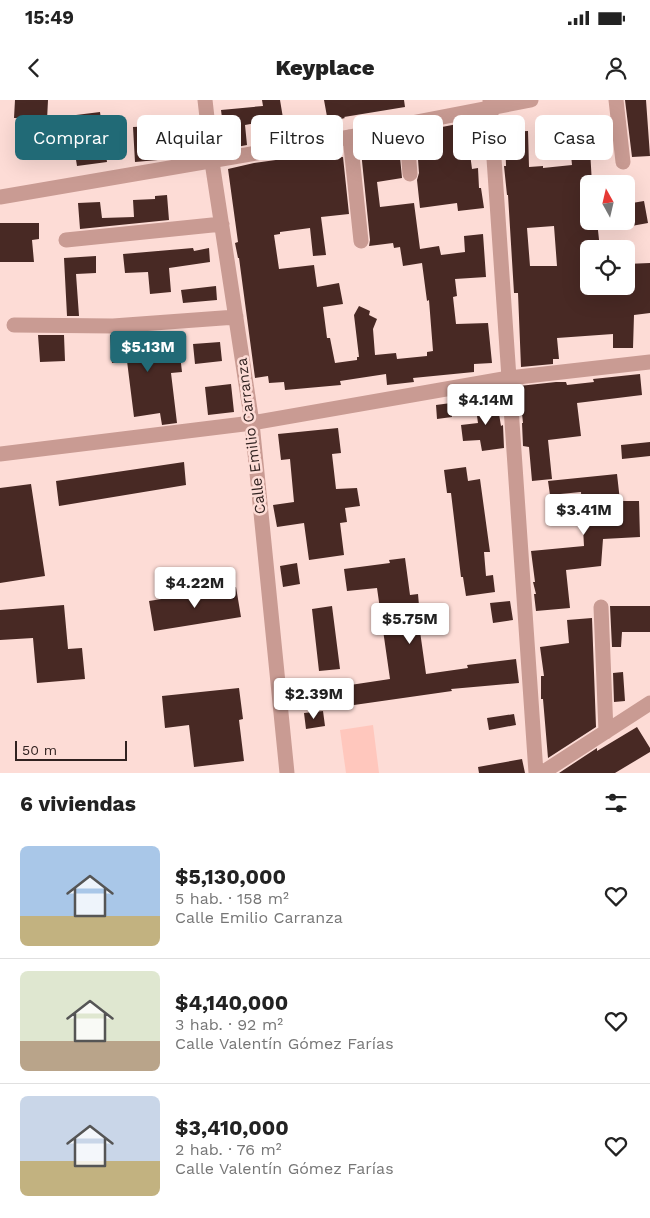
<!DOCTYPE html>
<html lang="es">
<head>
<meta charset="utf-8">
<style>
	:root { --surface:#fff; --page:#f6f6f6; --text:#222; --muted:#767676; --line:#e0e0e0; --accent:#216a76 }
	body { margin:0; font-family:"Work Sans",sans-serif; background:var(--page); color:var(--text); height:100vh; display:flex; flex-direction:column; font-size:19px; white-space:nowrap }
	* { box-sizing:border-box; margin:0 }
	p { font-size:16px; color:var(--muted) }
	.icon { flex:none; width:28px; height:28px; fill:none; stroke:currentColor; stroke-width:2; stroke-linecap:round; stroke-linejoin:round }
	.map { position:relative; height:673px; overflow:hidden }
	.sheet { display:flex; flex-direction:column; background:var(--surface); flex:1 }
	.sheet>* { flex:none }
	.guide { position:absolute; left:15px; top:15px; width:620px; height:45px; display:flex; gap:10px }
	.needle { width:32px; rotate:352deg }
	.tools { position:absolute; left:580px; top:75px; display:grid; gap:10px }
	.tools a { display:grid; place-items:center; width:55px; height:55px; border-radius:8px; background:var(--surface); box-shadow:0 5px 20px #0002; font-size:25px }
	.scale { position:absolute; left:15px; bottom:12px; width:112px; box-sizing:border-box; padding-left:5px; border:2px solid #312220; border-top:0; font-size:14px; line-height:18px; white-space:nowrap; color:#312220; -webkit-text-stroke:4px #fddcd6; paint-order:stroke }
	.price { position:absolute; translate:-50% -42px; padding:0 11px; border-radius:5px; background:#fff; color:#222; font-size:16px; line-height:32px; filter:drop-shadow(0 1px 2px #0008) }
	.price::after { content:''; position:absolute; left:50%; top:30px; width:15px; height:11px; margin-left:-8px; background:inherit; clip-path:polygon(0 0,100% 0,50% 100%) }
	.price.selected { background:var(--accent); color:#fff }
	ul { padding:0; list-style:none }
	li { display:flex; align-items:center; gap:15px; height:125px; padding:0 20px }
	li+li { border-top:1px solid var(--line) }
	li span { display:grid; place-items:center; flex:none; width:140px; height:100px; border-radius:8px; color:#555 }
	li>.icon { margin-inline-start:auto }
	span .icon { width:60px; height:60px; fill:#fffc; stroke-width:1 }
	li b { font-size:21px }
	h2 { display:flex; justify-content:space-between; align-items:center; height:60px; padding:0 20px; font-size:21px }
	.tag { padding:0 18px; border-radius:8px; background:var(--surface); box-shadow:0 5px 20px #0002; font-size:18px; line-height:45px }
	.tag.selected { background:var(--accent); color:#fff }
	.status { display:flex; justify-content:space-between; align-items:center; height:35px; padding:0 25px; background:var(--surface); direction:ltr }
	.status svg { height:14px; fill:currentColor }
	header { display:flex; justify-content:space-between; align-items:center; height:65px; padding:0 20px; background:var(--surface); font-size:22px; font-weight:800 }
	.map>svg:first-child { display:block }
</style>
</head>
<body>
<div class="status"><b>15:49</b><svg viewBox="0 0 49 12"><path d="M0 12V9h3v3zM5 12V6h3v6zM10 12V3h3v9zM15 12V0h3v12zM26 1h20v11H26zM47 4h2v5h-2z"/></svg></div>
<header><svg class="icon" aria-label="back" viewBox="0 0 24 24"><path d="M15 5l-7 7 7 7"/></svg>Keyplace<svg class="icon" aria-label="person" viewBox="0 0 24 24"><circle cx="12" cy="8" r="4"/><path d="M4 21q1-7 8-7t8 7"/></svg></header>
<div class="map">
<svg width="650" height="673" viewBox="0 0 650 673">
	<rect width="100%" height="100%" fill="#fddcd6"/>
	<path fill="#ffc7bd" d="M 373,625 L 379,673 L 346,673 L 340,630 Z"/>
	<path fill="#482924" fill-rule="evenodd" d="M 15,0 L 48,0 L 47,20 L 14,18 Z
		M 262,0 L 280,0 L 283,18 L 245,25 L 247,45 L 226,49 L 221,10 L 263,6 Z
		M 324,0 L 404,0 L 405,7 L 344,17 L 345,18 L 328,22 Z
		M 625,0 L 646,0 L 650,56 L 632,57 Z
		M 100,12 L 107,62 L 77,66 L 73,41 L 79,40 L 76,15 Z
		M 473,21 L 476,45 L 469,46 L 472,69 L 478,68 L 479,88 L 481,88 L 484,108 L 458,111 L 457,103 L 420,108 L 417,80 L 419,73 L 416,32 Z
		M 155,26 L 158,60 L 135,62 L 133,27 Z
		M 528,31 L 529,67 L 543,66 L 543,68 L 572,65 L 569,34 L 589,32 L 592,84 L 589,84 L 589,121 L 597,121 L 600,149 L 589,149 L 589,186 L 626,186 L 626,164 L 650,163 L 650,213 L 634,215 L 633,248 L 613,248 L 613,234 L 557,238 L 559,259 L 553,259 L 553,264 L 521,267 L 518,193 L 514,193 L 508,95 L 507,95 L 504,66 L 506,66 L 505,32 ZM 554,126 L 557,166 L 530,166 L 527,128 Z
		M 398,36 L 402,78 L 377,82 L 380,107 L 414,103 L 420,149 L 439,146 L 441,155 L 465,152 L 464,136 L 483,134 L 486,177 L 455,179 L 457,196 L 453,197 L 456,224 L 488,223 L 492,263 L 474,264 L 474,272 L 413,278 L 414,282 L 387,285 L 386,274 L 340,281 L 341,285 L 285,290 L 284,282 L 269,283 L 268,276 L 255,278 L 239,158 L 238,158 L 235,143 L 238,142 L 228,69 L 254,63 L 312,55 L 312,60 L 343,57 L 349,114 L 321,117 L 326,155 L 313,156 L 310,128 L 280,132 L 280,134 L 274,135 L 279,169 L 314,165 L 317,187 L 339,183 L 343,204 L 323,207 L 327,238 L 330,238 L 335,263 L 357,260 L 357,257 L 359,257 L 354,215 L 359,206 L 370,211 L 369,215 L 377,219 L 373,229 L 375,255 L 396,253 L 397,259 L 427,256 L 427,252 L 433,251 L 429,200 L 427,201 L 422,163 L 403,166 L 400,147 L 394,148 L 393,143 L 369,146 L 370,140 L 361,51 L 390,48 L 389,38 Z
		M 167,95 L 169,120 L 80,129 L 78,103 L 100,102 L 102,118 L 134,117 L 133,100 L 155,99 L 155,96 Z
		M 644,101 L 648,123 L 626,127 L 626,104 Z
		M 0,123 L 39,123 L 39,139 L 32,140 L 34,162 L 0,162 Z
		M 193,148 L 194,151 L 209,148 L 210,162 L 169,168 L 171,192 L 150,194 L 148,172 L 125,173 L 123,154 Z
		M 96,156 L 96,173 L 76,174 L 79,216 L 67,216 L 64,158 Z
		M 216,186 L 217,200 L 183,203 L 181,190 Z
		M 163,232 L 166,256 L 180,255 L 182,272 L 171,273 L 177,323 L 162,325 L 160,313 L 134,317 L 127,261 L 112,263 L 110,235 Z
		M 38,235 L 64,235 L 65,261 L 40,262 Z
		M 220,242 L 222,261 L 195,264 L 193,244 Z
		M 640,274 L 642,295 L 577,303 L 581,336 L 548,340 L 552,379 L 532,381 L 529,347 L 523,346 L 522,323 L 523,323 L 519,286 L 556,282 L 566,282 L 567,285 L 594,282 L 593,279 Z
		M 231,284 L 234,312 L 208,315 L 205,287 Z
		M 495,290 L 501,326 L 503,325 L 504,348 L 482,351 L 480,340 L 463,341 L 461,325 L 478,323 L 476,309 L 486,307 L 485,292 Z
		M 451,303 L 452,317 L 437,319 L 436,305 Z
		M 338,328 L 341,353 L 332,354 L 336,389 L 357,388 L 360,406 L 345,408 L 347,422 L 340,423 L 344,455 L 309,460 L 304,423 L 277,427 L 273,405 L 294,402 L 290,359 L 281,360 L 278,334 Z
		M 650,342 L 650,356 L 622,359 L 621,345 Z
		M 184,362 L 186,385 L 59,406 L 56,381 Z
		M 466,367 L 468,381 L 480,379 L 490,452 L 484,452 L 486,476 L 493,475 L 495,492 L 466,496 L 463,477 L 461,477 L 451,393 L 447,393 L 444,370 Z
		M 617,374 L 620,401 L 639,401 L 640,437 L 603,439 L 601,466 L 566,470 L 570,508 L 536,511 L 534,494 L 536,494 L 533,482 L 535,482 L 531,451 L 584,446 L 581,392 L 550,395 L 548,381 Z
		M 31,384 L 45,476 L 0,483 L 0,388 Z
		M 405,458 L 410,495 L 418,494 L 420,517 L 418,517 L 426,574 L 468,568 L 467,565 L 516,559 L 519,583 L 451,589 L 452,591 L 340,607 L 337,587 L 390,579 L 377,488 L 347,491 L 344,469 L 390,463 L 389,460 Z
		M 297,463 L 300,484 L 283,487 L 280,466 Z
		M 236,487 L 241,517 L 154,531 L 149,501 Z
		M 510,501 L 513,520 L 493,523 L 490,503 Z
		M 64,505 L 68,549 L 82,548 L 85,579 L 37,583 L 33,538 L 0,540 L 0,510 Z
		M 332,506 L 340,569 L 319,571 L 312,509 Z
		M 610,506 L 650,506 L 650,532 L 622,532 L 621,547 L 612,547 Z
		M 592,518 L 596,627 L 548,658 L 543,599 L 541,599 L 541,576 L 544,576 L 540,547 L 569,543 L 567,520 Z
		M 623,572 L 625,601 L 614,602 L 613,573 Z
		M 239,588 L 243,619 L 239,620 L 244,661 L 194,667 L 189,625 L 165,628 L 162,596 Z
		M 323,611 L 325,626 L 306,629 L 304,613 Z
		M 514,614 L 516,625 L 489,630 L 487,618 Z
		M 637,627 L 650,648 L 650,652 L 615,673 L 559,673 L 597,648 L 597,651 Z
		M 522,659 L 525,673 L 479,673 L 478,667 Z"/>
	<g fill="none" stroke-linecap="round" stroke-linejoin="round">
		<path stroke="#c99b93" stroke-width="15" d="M 490,0 L 536,673
			M 616,0 L 623,62
			M 406,24 L 410,74
			M 350,37 L 361,141
			M 212,62 L 252,323 L 287,673
			M 66,140 L 222,124
			M 14,225 L 113,226 L 236,217
			M 0,354 L 252,323 L 509,278 L 650,262
			M 601,507 L 606,632
			M 542,673 L 650,603"/>
		<path stroke="#c99b93" stroke-width="15" d="M 205,0 L 212,62
			M 0,97 L 350,37 L 406,24 L 531,0"/>
	</g>
	<g text-anchor="middle" dominant-baseline="central" stroke-width="5" stroke-linejoin="round" paint-order="stroke">
		<g font-size="15" fill="#312220" stroke="#fddcd6">
			<text transform="translate(251 336) rotate(-97)">Calle Emilio Carranza</text>
		</g>
	</g>
</svg>
<div class="tools">
<a><svg class="needle" viewBox="-14 -14 28 28"><path d="M0-13l5 13h-10z" fill="#e53935"/><path d="M0 13l5-13h-10z" fill="#767676"/></svg></a>
<a><svg class="icon" aria-label="locate" viewBox="0 0 24 24"><circle cx="12" cy="12" r="6"/><path d="M12 2v4M12 18v4M2 12h4M18 12h4"/></svg></a>
</div>
<div class="scale">50 m</div>
<b class="price selected" style="left:148px;top:273px">$5.13M</b>
<b class="price" style="left:486px;top:326px">$4.14M</b>
<b class="price" style="left:584px;top:436px">$3.41M</b>
<b class="price" style="left:195px;top:509px">$4.22M</b>
<b class="price" style="left:410px;top:545px">$5.75M</b>
<b class="price" style="left:314px;top:620px">$2.39M</b>
<div class="guide">
<a class="tag selected">Comprar</a>
<a class="tag">Alquilar</a>
<a class="tag">Filtros</a>
<a class="tag">Nuevo</a>
<a class="tag">Piso</a>
<a class="tag">Casa</a>
</div>
</div>
<section class="sheet">
<h2>6 viviendas<svg class="icon" aria-label="filters" viewBox="0 0 24 24"><path d="M4 7h16M4 17h16"/><circle cx="9" cy="7" r="2"/><circle cx="15" cy="17" r="2"/></svg></h2>
<ul>
<li><span style="background:linear-gradient(#a9c7e8 70%,#c2b280 0)"><svg class="icon" aria-label="home" viewBox="0 0 24 24"><path d="M3 11l9-7 9 7M6 9v11h12V9"/></svg></span><div><b>$5,130,000</b><p>5 hab. · 158 m²</p><p>Calle Emilio Carranza</p></div><svg class="icon" aria-label="heart" viewBox="0 0 24 24"><path d="M12 20l-8-8c-3-5 5-10 8-4 3-6 11-1 8 4z"/></svg></li>
<li><span style="background:linear-gradient(#dfe7d0 70%,#b9a48a 0)"><svg class="icon" aria-label="home" viewBox="0 0 24 24"><path d="M3 11l9-7 9 7M6 9v11h12V9"/></svg></span><div><b>$4,140,000</b><p>3 hab. · 92 m²</p><p>Calle Valentín Gómez Farías</p></div><svg class="icon" aria-label="heart" viewBox="0 0 24 24"><path d="M12 20l-8-8c-3-5 5-10 8-4 3-6 11-1 8 4z"/></svg></li>
<li><span style="background:linear-gradient(#c9d6e8 65%,#c2b280 0)"><svg class="icon" aria-label="home" viewBox="0 0 24 24"><path d="M3 11l9-7 9 7M6 9v11h12V9"/></svg></span><div><b>$3,410,000</b><p>2 hab. · 76 m²</p><p>Calle Valentín Gómez Farías</p></div><svg class="icon" aria-label="heart" viewBox="0 0 24 24"><path d="M12 20l-8-8c-3-5 5-10 8-4 3-6 11-1 8 4z"/></svg></li>
</ul>
</section>
</body>
</html>
